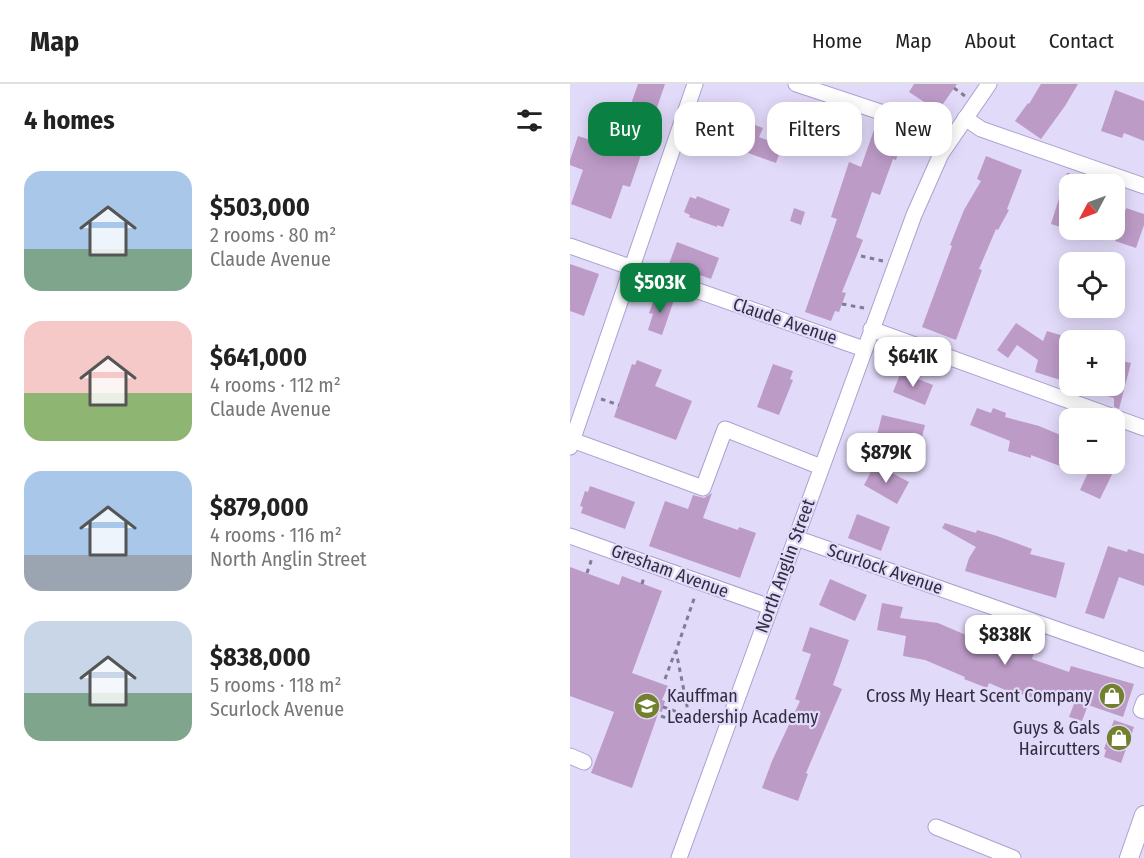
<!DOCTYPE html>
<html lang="en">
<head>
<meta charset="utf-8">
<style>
	:root { --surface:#fff; --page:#f6f6f6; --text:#222; --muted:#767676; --line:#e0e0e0; --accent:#0b8043 }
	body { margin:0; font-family:"Fira Sans Condensed",sans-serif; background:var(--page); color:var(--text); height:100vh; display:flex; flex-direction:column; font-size:22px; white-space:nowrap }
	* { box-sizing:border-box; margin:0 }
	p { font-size:20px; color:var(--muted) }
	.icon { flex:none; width:33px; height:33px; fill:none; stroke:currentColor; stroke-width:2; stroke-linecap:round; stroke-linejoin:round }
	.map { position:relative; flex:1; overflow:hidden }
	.drawer { display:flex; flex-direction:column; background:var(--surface); width:570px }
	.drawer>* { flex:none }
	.top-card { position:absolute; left:18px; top:18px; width:465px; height:54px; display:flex; gap:12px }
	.needle { width:39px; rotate:229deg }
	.fabs { position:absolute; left:489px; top:90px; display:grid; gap:12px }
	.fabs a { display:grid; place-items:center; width:66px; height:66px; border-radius:12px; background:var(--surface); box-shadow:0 3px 15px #0003; font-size:30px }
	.price { position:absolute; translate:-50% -51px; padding:0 14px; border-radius:12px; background:#fff; color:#222; font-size:20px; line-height:39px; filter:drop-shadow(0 2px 3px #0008) }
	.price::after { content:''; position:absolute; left:50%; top:36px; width:18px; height:14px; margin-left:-9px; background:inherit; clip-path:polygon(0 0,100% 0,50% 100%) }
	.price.on { background:var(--accent); color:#fff }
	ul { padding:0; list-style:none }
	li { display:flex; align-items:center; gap:18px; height:150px; padding:0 24px }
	li span { display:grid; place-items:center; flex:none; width:168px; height:120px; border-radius:18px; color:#555 }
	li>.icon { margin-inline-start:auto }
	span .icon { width:72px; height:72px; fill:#fffc; stroke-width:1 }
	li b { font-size:26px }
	h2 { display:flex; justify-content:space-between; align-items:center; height:72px; padding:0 24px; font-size:26px }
	.tag { padding:0 21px; border-radius:18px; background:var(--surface); box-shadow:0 3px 15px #0003; font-size:21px; line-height:54px }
	.tag.on { background:var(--accent); color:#fff }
	header { display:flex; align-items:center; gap:36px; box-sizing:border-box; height:84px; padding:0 30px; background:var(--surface); border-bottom:2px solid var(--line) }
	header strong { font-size:28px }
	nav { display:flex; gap:33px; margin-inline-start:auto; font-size:21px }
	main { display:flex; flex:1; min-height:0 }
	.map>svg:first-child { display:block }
</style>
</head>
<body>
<header>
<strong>Map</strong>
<nav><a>Home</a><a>Map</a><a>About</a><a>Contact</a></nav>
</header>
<main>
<section class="drawer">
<h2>4 homes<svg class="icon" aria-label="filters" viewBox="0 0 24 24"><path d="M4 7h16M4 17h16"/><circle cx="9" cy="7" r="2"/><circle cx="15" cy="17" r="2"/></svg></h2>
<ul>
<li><span style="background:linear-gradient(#a9c7e8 65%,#7fa58c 0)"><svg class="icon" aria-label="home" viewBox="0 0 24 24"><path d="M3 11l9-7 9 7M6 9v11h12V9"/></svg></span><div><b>$503,000</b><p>2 rooms · 80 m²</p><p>Claude Avenue</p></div></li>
<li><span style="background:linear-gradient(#f6c9c9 60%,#8fb573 0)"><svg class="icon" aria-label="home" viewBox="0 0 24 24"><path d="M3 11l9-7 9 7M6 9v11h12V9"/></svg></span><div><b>$641,000</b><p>4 rooms · 112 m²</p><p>Claude Avenue</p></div></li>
<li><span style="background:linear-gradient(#a9c7e8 70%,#9aa5b1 0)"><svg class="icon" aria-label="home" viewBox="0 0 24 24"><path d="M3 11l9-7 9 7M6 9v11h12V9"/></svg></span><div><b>$879,000</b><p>4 rooms · 116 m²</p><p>North Anglin Street</p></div></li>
<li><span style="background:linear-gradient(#c9d6e8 60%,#7fa58c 0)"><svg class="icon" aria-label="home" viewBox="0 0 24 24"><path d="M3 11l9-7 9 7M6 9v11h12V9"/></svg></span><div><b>$838,000</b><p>5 rooms · 118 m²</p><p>Scurlock Avenue</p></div></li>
</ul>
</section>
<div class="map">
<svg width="574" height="774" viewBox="0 0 574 774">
	<rect width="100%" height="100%" fill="#e2daf9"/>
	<path fill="#bd9bc7" d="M 68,0 L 95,0 L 60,103 L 53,101 L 41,135 L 1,120 L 13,86 L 0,81 L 0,76 L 8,52 L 36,61 L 44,37 L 54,40 Z
		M 344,0 L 387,0 L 368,27 L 339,8 Z
		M 471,0 L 508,0 L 495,22 L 471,55 L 445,37 L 458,19 L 459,20 Z
		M 545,6 L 574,17 L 574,57 L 554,49 L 552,54 L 531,47 Z
		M 156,21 L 177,30 L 174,37 L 193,44 L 189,53 L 212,62 L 206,79 L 173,67 L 177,55 L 147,44 Z
		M 305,43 L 334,53 L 326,76 L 323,75 L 310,111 L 302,108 L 286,153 L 293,156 L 272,208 L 276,209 L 269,228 L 265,227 L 261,237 L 235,228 L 267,135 L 261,133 L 279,78 L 291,83 Z
		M 416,72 L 452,86 L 437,125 L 439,126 L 428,146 L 426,145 L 409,185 L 412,186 L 386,256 L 352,243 L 382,162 L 380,161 L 394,126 L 411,97 L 407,95 Z
		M 497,89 L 500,89 L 500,146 L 481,140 Z
		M 127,112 L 160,125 L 153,143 L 147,141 L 147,143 L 119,133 L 120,131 L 114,128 L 120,113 L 126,115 Z
		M 544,123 L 556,126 L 556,124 L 574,130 L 574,141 L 566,164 L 545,157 L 547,151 L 544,150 Z
		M 224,124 L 235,128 L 231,141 L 220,137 Z
		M 107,158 L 149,174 L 141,195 L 99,180 Z
		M 0,180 L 29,190 L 14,232 L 0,227 Z
		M 86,210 L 104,216 L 92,251 L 78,246 L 83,230 L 79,229 Z
		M 446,239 L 473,257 L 477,247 L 500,254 L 500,299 L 465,288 L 468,276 L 447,261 L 438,274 L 427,266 Z
		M 544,275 L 561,279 L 549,325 L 544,323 L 544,314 L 514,305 L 515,302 L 544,302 Z
		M 67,276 L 92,286 L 85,302 L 122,317 L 106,356 L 44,333 L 62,280 L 65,281 Z
		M 203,280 L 223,287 L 220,295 L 223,296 L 209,331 L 187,323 Z
		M 331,288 L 363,301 L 355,321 L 323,308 Z
		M 407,324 L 421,329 L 423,324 L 436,329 L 435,333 L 469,342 L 500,355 L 490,382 L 461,371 L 461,374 L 438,367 L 440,357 L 400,341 Z
		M 312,331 L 355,341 L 349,365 L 306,355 Z
		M 305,380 L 339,398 L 327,420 L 294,401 Z
		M 522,380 L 547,380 L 530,415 L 510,406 Z
		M 20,402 L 65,418 L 55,445 L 11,429 L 13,423 L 10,422 L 15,407 L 18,408 Z
		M 142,409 L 133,434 L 168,446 L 169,443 L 186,449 L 170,494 L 79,462 L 95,417 L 118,425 L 123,411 L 134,414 Z
		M 287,430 L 320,443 L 311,467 L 278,454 Z
		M 375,439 L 406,449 L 407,446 L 427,452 L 462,465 L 460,470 L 495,479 L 486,514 L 395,487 L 399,474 L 406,463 L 372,444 Z
		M 538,462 L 557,468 L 558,465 L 574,470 L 574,502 L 549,493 L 534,535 L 515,529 Z
		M 0,483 L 49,501 L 52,492 L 92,507 L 62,589 L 98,602 L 92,616 L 95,617 L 92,628 L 89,627 L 62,704 L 21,689 L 44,628 L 0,612 Z
		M 260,495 L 297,511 L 285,537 L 249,521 Z
		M 312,519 L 333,523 L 330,534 L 368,539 L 438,569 L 442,560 L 464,569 L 462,575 L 499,588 L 501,582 L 564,600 L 553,633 L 518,621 L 512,637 L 499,633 L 504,620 L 480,611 L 478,619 L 448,609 L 447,611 L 419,599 L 417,604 L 394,595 L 395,593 L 355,576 L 333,572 L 336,552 L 307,546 Z
		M 240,543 L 279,556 L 263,601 L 272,605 L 236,689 L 238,690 L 228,717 L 192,704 L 202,677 L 230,617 L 225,615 L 241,570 L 232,567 Z
		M 544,636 L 564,643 L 551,679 L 534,673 L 536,666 L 534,665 Z"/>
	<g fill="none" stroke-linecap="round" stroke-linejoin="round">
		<g stroke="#aea0d1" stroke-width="17">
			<path id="minor" d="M 226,0 L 383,52
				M 395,34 L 411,45 L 574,102
				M 0,162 L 294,265
				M 301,245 L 574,344
				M 2,356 L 133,404 L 155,345 L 251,383
				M 0,363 L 125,0
				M 0,452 L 200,523
				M 226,454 L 574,576
				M 574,618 L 571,626 L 574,627
				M 0,672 L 14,678
				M 366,743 L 443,774
				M 109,774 L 344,131 L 371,70 L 419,0"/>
		</g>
		<g stroke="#aea0d1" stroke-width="20">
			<path id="major" d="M 559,774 L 574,731"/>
		</g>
		<path stroke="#827b94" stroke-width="3" stroke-dasharray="4.5 4.5" stroke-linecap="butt" d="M 384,4 L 395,12
			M 134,25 L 152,32
			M 331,63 L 355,71
			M 291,172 L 313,177
			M 272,220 L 294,224
			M 31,315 L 49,321
			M 17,489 L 22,474
			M 72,500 L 74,493
			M 95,595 L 105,568
			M 93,623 L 143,640
			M 91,632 L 96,634 L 100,625
			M 119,632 L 106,567 L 125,512"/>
		<use href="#minor" stroke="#fff" stroke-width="15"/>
		<use href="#major" stroke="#fff" stroke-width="18"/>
	</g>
	<defs>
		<g id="shop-disc" transform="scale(1.35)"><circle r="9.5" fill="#73812f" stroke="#e2daf9"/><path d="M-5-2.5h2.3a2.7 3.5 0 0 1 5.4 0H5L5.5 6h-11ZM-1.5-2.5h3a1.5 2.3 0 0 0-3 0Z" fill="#fff"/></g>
		<g id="school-disc" transform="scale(1.35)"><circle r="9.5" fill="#73812f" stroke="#e2daf9"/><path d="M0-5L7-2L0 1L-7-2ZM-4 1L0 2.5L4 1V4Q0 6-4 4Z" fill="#fff"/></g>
	</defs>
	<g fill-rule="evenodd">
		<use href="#shop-disc" x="542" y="612"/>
		<use href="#school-disc" x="77" y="622"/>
		<use href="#shop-disc" x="549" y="654"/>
	</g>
	<g text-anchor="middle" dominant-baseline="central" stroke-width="4.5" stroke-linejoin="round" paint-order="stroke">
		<g font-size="18" fill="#322c40" stroke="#e2daf9">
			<text transform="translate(215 237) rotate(19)">Claude Avenue</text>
			<text transform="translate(215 482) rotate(-70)">North Anglin Street</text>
			<text transform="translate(315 485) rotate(19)">Scurlock Avenue</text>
			<text transform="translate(100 487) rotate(20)">Gresham Avenue</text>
		</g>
		<g font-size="18" fill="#322c40" stroke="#e2daf9" text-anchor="end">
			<text x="97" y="612" text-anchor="start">Kauffman<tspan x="97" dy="21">Leadership Academy</tspan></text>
			<text x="522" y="612">Cross My Heart Scent Company</text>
			<text x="530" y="644">Guys &amp; Gals<tspan x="530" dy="21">Haircutters</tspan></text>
		</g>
	</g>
</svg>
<div class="fabs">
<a><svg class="needle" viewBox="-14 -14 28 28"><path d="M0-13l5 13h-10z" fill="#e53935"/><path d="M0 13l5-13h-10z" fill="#767676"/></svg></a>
<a><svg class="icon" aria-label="locate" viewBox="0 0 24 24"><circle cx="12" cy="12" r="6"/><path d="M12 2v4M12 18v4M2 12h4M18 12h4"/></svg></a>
<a>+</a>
<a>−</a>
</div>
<b class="price on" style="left:90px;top:230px">$503K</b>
<b class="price" style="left:343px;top:304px">$641K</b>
<b class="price" style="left:316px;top:400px">$879K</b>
<b class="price" style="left:435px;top:582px">$838K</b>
<div class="top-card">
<a class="tag on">Buy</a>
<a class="tag">Rent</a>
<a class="tag">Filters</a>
<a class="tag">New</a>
</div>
</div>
</main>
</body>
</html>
